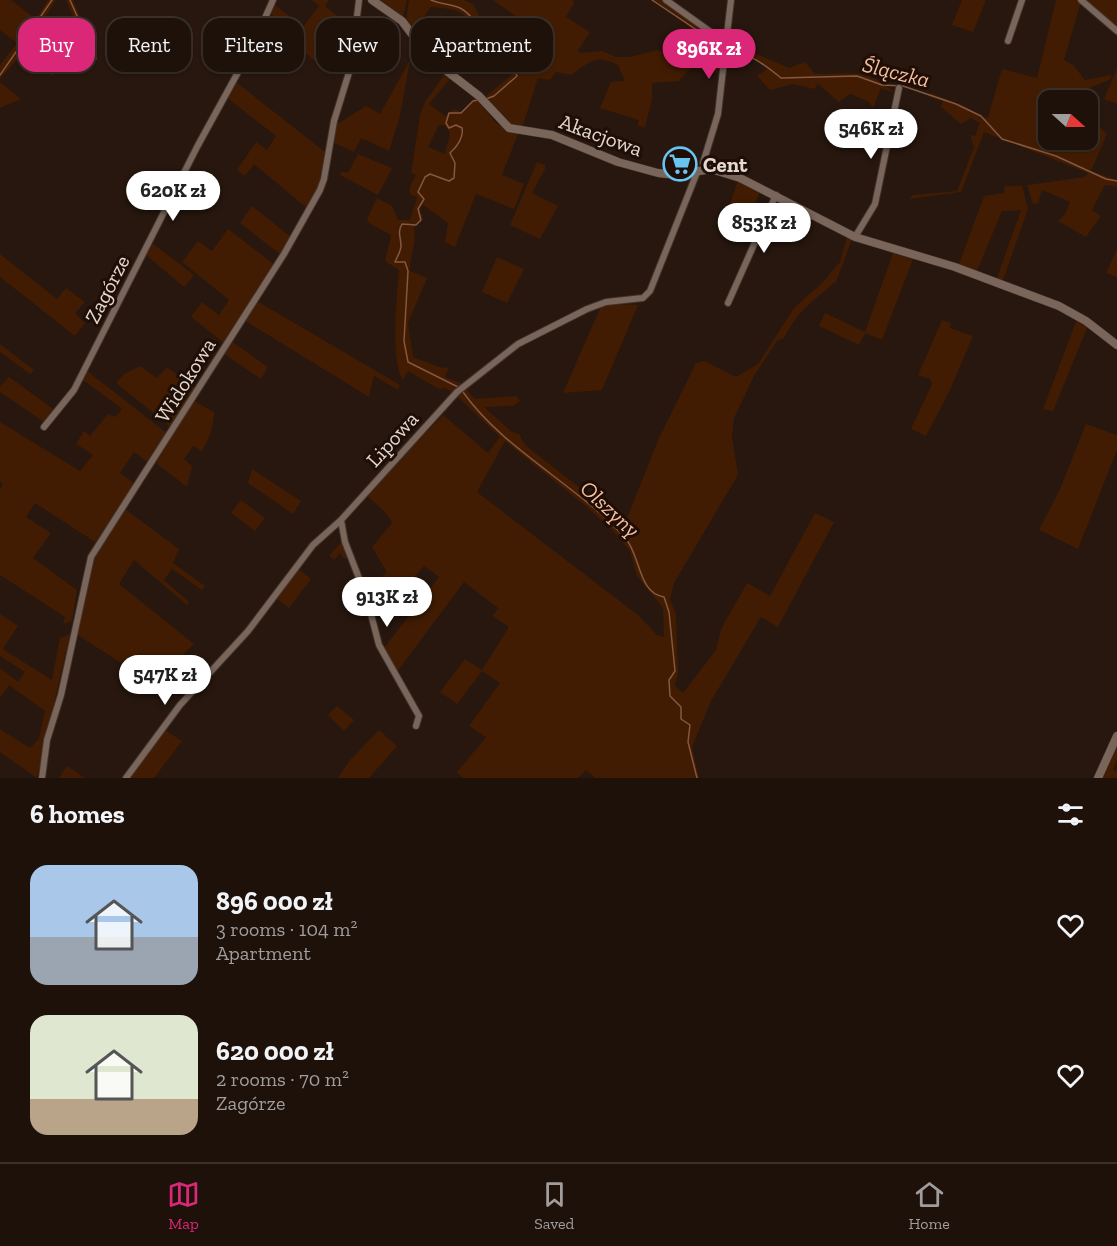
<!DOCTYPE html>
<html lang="en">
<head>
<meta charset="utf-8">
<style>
	:root { --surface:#1d110a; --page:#2a1f18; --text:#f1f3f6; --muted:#a09d9c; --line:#3b312b; --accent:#db2777 }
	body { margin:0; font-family:"Zilla Slab",serif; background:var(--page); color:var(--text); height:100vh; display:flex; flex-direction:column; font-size:22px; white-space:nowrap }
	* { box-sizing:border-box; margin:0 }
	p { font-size:20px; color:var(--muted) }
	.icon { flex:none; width:33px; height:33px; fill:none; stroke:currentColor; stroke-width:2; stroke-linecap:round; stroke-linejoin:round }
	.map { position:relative; height:778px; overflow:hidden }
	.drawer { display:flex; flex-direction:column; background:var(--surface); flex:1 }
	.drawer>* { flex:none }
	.guide { position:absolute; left:18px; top:18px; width:600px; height:54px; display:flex; gap:12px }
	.needle { width:39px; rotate:111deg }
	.controls { position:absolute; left:1038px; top:90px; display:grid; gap:12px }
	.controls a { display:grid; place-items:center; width:60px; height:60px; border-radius:12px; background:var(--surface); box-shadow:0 2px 4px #0004,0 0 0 2px var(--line); font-size:30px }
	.price { position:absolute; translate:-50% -51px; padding:0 14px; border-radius:21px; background:#fff; color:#222; font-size:20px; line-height:39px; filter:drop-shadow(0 2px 3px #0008) }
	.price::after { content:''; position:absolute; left:50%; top:36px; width:18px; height:14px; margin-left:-9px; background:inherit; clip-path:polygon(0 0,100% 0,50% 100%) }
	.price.on { background:var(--accent); color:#fff }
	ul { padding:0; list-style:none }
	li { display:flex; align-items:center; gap:18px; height:150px; padding:0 30px }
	li span { display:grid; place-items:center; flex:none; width:168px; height:120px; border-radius:18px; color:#555 }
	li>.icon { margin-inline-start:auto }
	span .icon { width:72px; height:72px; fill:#fffc; stroke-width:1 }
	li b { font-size:26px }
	h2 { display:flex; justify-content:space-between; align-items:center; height:72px; padding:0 30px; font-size:26px }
	.tag { padding:0 21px; border-radius:18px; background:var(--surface); box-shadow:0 2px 4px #0004,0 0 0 2px var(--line); font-size:21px; line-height:54px }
	.tag.on { background:var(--accent); color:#fff }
	.tab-bar { display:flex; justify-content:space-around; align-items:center; height:84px; border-top:2px solid var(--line); background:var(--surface); font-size:16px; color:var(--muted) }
	.tab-bar a { display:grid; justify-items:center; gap:3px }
	.tab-bar .on { color:var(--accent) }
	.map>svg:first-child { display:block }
</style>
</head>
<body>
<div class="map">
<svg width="1117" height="778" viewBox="0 0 1117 778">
	<rect width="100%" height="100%" fill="#27170e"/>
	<path fill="#411c03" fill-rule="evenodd" d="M 0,0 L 11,0 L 36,19 L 48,0 L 56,0 L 35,33 L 45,38 L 69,61 L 52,76 L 36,63 L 27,48 L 0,79 L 0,65 L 17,43 L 0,30 Z
		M 66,0 L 73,0 L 98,59 L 92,62 Z
		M 312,0 L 329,0 L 325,6 L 336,15 L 317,38 L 326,45 L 315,61 L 289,40 L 294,33 L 270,13 L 274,4 L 303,27 L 319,6 Z
		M 379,0 L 407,0 L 403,16 L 402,16 Z
		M 409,0 L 464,0 L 473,4 L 480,18 L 494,27 L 510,52 L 519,56 L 522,65 L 540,33 L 493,0 L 573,0 L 574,3 L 566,17 L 590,32 L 578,51 L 580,53 L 602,51 L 616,57 L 629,57 L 659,50 L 664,53 L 667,48 L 693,66 L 679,81 L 652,83 L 652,100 L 645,127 L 637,126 L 639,120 L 600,108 L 611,82 L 625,81 L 618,65 C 595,54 590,62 571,75 L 556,72 L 550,80 L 538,78 L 522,128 L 504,122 L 486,96 L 514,73 L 512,69 L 500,66 L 484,48 L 485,43 C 461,14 471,10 431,7 L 413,31 L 406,22 Z
		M 654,0 L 663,0 L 722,42 L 723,52 Z
		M 962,0 L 986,0 L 973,32 L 952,25 Z
		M 1056,0 L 1078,0 L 1081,2 L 1064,60 L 1073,65 L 1085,80 L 1112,75 L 1109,80 L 1074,94 L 1072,100 L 1048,100 L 1048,140 L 1088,140 L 1093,121 L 1107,134 L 1091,171 L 1117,180 L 1117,187 L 1105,185 L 1092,210 L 1101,216 L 1086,237 L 1058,221 L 1065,214 L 1070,202 L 1042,190 L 1038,203 L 1033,204 L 1027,185 L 1085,177 L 1088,173 L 984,132 L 961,192 L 910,199 L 912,195 L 957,191 L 974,147 L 970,135 L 975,136 L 980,123 L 971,118 L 961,124 L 941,107 L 943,101 L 927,96 L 931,93 L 968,108 L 985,118 L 988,117 L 1002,69 L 1037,78 Z
		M 1084,0 L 1117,0 L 1117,28 Z
		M 728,46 L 754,53 L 789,68 L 805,62 L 815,74 C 850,75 866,67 895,93 L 881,88 L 873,108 L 868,101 L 850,94 L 839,102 L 818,84 L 814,89 L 793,84 L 770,90 L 757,76 L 767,69 L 756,60 L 726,52 Z
		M 717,51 L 722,56 L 720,74 L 706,66 Z
		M 410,60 L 400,116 L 389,151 L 361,138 L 354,152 L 332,142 L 336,125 L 366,106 L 380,114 Z
		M 1117,68 L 1117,104 L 1104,99 Z
		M 444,75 L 450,79 L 429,104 L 445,116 L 454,109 L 461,112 L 475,98 L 496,123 L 518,134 L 502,175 L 524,184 L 514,209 L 476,194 L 455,247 L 445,242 L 448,223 L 423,205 L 420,208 L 423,218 L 414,228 C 417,244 409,257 410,271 L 427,278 L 408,323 L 413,357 L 442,368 L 449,367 L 445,377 L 463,384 L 453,393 L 445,388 L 439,389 L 408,371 L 403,380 C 390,361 397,296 399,270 L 385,261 L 391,235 L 369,223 L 367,219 L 377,198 L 392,206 L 398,220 L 410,220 L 417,197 L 410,194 L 410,187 L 416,175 L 411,173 L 420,115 L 425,102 ZM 439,125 L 444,125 C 456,136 446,141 445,154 L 428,147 Z
		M 0,82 L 21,99 L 0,108 Z
		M 236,82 L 325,152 L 323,174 L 308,209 L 254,164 L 245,176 L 237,170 L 256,142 L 267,150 L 276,136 L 226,97 Z
		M 358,154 L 392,168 L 378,195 L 340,175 L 342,171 L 348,173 Z
		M 537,162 L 545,165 L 545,169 L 532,193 L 558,206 L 540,239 L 510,225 Z
		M 738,181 L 760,191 L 745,228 L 724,220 Z
		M 1005,186 L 1022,186 L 1028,209 L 1003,280 L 997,278 L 1021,210 L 1002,211 L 977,271 L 959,264 L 984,196 L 1004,193 Z
		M 252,206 L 291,237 L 281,255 L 240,223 Z
		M 228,229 L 275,265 L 224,343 L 191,317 L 202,302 L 219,315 L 229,300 L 182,262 L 198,241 L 212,251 Z
		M 847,237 L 852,239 L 836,282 C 829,285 828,290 821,294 C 804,308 794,318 784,338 L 777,341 L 754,376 L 734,418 L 732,436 L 738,475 L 674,583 L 670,599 L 676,614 L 678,673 L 675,686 L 683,693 L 716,650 L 721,629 L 747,583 L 770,596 L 815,513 L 834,522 L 778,627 L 761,617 L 711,701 L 692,747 L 699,778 L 595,778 L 586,770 L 578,778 L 463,778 L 457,772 L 486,737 L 469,726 L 500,683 L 482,671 L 457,704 L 440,692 L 465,659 L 482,670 L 509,627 L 493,616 L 498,608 L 464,582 L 397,672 L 384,648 L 439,577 L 424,566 L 400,593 L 382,576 L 387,572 L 372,547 L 392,523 L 387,514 L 366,495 L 443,415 L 488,453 L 500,437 L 458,397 L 466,389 L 475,399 L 516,396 L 520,401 L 513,406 L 484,407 L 512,432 L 519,434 L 525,445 L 625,523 L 659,438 L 696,363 L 704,361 L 736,377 L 758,364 L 794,308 L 822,283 L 840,262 ZM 505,441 L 588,508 L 612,530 L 630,551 L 637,576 L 663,608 L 664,637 L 657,635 L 638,615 L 477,492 Z
		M 152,243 L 194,275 L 184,287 L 146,255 Z
		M 1117,249 L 1117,277 L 1106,273 Z
		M 893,253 L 913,259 L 882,340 L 865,333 L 859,345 L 819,326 L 825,313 L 865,332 Z
		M 0,254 L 57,299 L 66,288 L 85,302 L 75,313 L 85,323 L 75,336 L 0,277 Z
		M 497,257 L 524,269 L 507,303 L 482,292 Z
		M 257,301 L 400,385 L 398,390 L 374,376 L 369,397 L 244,320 Z
		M 609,304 L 638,305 L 602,390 L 563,393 L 601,306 Z
		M 1077,319 L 1088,326 L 1053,411 L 1043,409 Z
		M 942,320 L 951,323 L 950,328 L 973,336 L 950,390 L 926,436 L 911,429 L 932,384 L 930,379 L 918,375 Z
		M 231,341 L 268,367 L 261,379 L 224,354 Z
		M 0,344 L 34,370 L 30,374 L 0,352 Z
		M 140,366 L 157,378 L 167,367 L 195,389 L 172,428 L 116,383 L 124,374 Z
		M 86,370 L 168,434 L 148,462 L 134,452 L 120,473 L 135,484 L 95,542 L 35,503 L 26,517 L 51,533 L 33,558 L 77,590 L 72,621 L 63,624 L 65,617 L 0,575 L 0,489 L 3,484 L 0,481 L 0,422 L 80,471 L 93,455 L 76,444 L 84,431 L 90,436 L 108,414 L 115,417 L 122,409 L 82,379 Z
		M 9,377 L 52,408 L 55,412 L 44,422 L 0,392 L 0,386 Z
		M 194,401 L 214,412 C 214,427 209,439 202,451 L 193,446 L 184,459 L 192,466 L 187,487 L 156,463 Z
		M 1086,424 L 1117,435 L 1117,450 L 1078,549 L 1039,530 L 1060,489 Z
		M 252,469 L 301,501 L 293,514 L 248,483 Z
		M 241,500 L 265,518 L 255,531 L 231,513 Z
		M 125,509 L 179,549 L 173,563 L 205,586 L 202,590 L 172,569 L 164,580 L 189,602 L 187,605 L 134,560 L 119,584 L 194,644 L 164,673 L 142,656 L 126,666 L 76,634 L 83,612 L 80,610 L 93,558 Z
		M 343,540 L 348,557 L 344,559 L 340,553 L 334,560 L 329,556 Z
		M 297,568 L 311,579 L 289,608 L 277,599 Z
		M 0,614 L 18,626 L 3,649 L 52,680 L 60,638 L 70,634 L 37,778 L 0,752 L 0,729 L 30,748 L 39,739 L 45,711 L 9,685 L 0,698 L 0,668 L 18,682 L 25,672 L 0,656 Z
		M 337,706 L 354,720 L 344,731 L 328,715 Z
		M 165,730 L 182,741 L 154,778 L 129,778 Z
		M 379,730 L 397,746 L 369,778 L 338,778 L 350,760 Z
		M 1117,745 L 1117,759 L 1113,769 L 1117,772 L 1117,778 L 1102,778 Z
		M 67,766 L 85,778 L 59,778 Z"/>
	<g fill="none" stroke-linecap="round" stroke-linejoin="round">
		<path stroke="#85583f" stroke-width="1.5" d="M 70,0 L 96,59
			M 431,0 C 440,4 451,4 460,8 C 474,15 478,30 492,37 C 498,55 511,60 517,76 L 494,96 L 486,99
			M 652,0 L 722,47
			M 728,49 C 750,54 764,64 781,78 L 857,76 L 882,85 L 903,86 L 956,104 L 981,116 L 1002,139 L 1056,156 L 1106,179 L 1117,181
			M 0,75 L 52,0
			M 458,387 L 408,362 L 404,341 L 408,271 L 405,262 L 395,262 C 397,257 401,251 401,246 C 401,237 397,233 402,224 L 416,225 L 421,220 L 418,209 L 424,199 L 418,192 L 425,177 L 430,174 L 449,181 L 454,178 L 455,163 L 450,153 C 457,147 464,137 462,128 L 456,125 L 449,128 L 446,123 L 449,113 L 461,113 L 473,101 L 478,100
			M 463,392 C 504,450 579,486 626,539 C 641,557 638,593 664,597 L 669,612 L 675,671 L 669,680 L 670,696 L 681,707 L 681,719 L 690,725 L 688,742 L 697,778"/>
		<g stroke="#3f332e" stroke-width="8">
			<path id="minor" d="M 666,0 L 726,43 L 718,114 L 703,163 L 706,169
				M 1081,0 L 1117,31
				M 1008,41 L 1022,0
				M 726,43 L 731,0
				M 855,237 L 875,204 L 899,88
				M 728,303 L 776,195
				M 44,427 L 74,390 L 197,147 L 253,45 L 273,0
				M 341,520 L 345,542 L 367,599 L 379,645 L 419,716 L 416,726
				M 42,778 L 47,740 L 61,695 L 91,557 L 284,254 L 320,190 L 324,179 L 334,121 L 351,66 L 359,0
				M 126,778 L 180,705 L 248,631 L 313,545 L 341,520 L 457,392 L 518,344 L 587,309 L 606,302 L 643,298 L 650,291 L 698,170"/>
		</g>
		<g stroke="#3f332e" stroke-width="9">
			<path id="tertiary" d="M 372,0 L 402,21 L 430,58 L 479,96 L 509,128 L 552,135 L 618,162 L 658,173 L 677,175 L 711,169 L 740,178 L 855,237 L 955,267 L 1059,306 L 1086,321 L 1117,345
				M 1098,778 L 1117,736"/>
		</g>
		<use href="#minor" stroke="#79655a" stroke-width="6"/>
		<use href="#tertiary" stroke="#79655a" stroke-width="8"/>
	</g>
	<defs>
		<g id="supermarket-ring" transform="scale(1.725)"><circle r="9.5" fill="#1e0e06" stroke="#68c4f0" stroke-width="1.5"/><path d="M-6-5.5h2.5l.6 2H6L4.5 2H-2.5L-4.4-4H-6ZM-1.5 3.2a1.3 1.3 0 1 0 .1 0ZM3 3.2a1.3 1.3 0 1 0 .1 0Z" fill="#68c4f0"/></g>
	</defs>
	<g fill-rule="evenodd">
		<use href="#supermarket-ring" x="680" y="164"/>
	</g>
	<g text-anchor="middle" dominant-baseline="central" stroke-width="6" stroke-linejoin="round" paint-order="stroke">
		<g font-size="21" fill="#e4d8d2" stroke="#1e0e06">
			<text transform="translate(601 135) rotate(20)">Akacjowa</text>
			<text transform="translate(107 289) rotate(-63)">Zagórze</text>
			<text transform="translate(185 380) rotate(-58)">Widokowa</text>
			<text transform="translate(392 439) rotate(-48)">Lipowa</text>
		</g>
		<g font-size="21" font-weight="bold" fill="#e4d8d2" stroke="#1e0e06" text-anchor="start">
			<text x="703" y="164">Cent</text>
		</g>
		<g font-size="22" font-style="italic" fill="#f7be9d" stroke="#1e0e06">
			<text transform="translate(896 72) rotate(14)">Ślączka</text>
			<text transform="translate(610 509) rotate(43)">Olszyny</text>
		</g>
	</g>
</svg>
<div class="controls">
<a><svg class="needle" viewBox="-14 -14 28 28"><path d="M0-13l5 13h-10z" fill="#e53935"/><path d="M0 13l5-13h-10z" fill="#a09d9c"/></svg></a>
</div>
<b class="price on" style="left:709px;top:80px">896K zł</b>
<b class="price" style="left:871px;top:160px">546K zł</b>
<b class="price" style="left:173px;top:222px">620K zł</b>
<b class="price" style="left:764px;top:254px">853K zł</b>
<b class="price" style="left:387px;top:628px">913K zł</b>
<b class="price" style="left:165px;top:706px">547K zł</b>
<div class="guide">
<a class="tag on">Buy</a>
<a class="tag">Rent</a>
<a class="tag">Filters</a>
<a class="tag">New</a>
<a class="tag">Apartment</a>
</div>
</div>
<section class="drawer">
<h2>6 homes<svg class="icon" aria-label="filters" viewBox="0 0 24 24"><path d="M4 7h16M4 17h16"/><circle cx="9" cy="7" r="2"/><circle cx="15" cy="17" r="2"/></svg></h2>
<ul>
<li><span style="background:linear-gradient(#a9c7e8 60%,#9aa5b1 0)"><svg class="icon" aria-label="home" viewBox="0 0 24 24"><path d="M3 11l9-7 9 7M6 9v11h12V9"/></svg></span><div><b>896 000 zł</b><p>3 rooms · 104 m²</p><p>Apartment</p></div><svg class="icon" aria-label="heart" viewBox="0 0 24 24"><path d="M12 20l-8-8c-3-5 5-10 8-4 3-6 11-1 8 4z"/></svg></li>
<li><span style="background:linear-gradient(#dfe7d0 70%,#b9a48a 0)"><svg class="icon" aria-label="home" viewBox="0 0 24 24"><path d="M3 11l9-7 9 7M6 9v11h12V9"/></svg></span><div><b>620 000 zł</b><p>2 rooms · 70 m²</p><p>Zagórze</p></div><svg class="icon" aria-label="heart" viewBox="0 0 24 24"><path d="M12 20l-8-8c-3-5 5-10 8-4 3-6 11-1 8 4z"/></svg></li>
</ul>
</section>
<nav class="tab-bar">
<a class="on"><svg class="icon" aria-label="map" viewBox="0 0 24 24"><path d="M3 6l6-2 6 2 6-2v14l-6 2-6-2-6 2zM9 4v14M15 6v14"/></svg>Map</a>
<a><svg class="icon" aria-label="saved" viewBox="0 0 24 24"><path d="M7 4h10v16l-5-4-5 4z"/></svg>Saved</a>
<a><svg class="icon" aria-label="home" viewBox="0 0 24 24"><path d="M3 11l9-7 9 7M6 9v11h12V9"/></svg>Home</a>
</nav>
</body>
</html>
